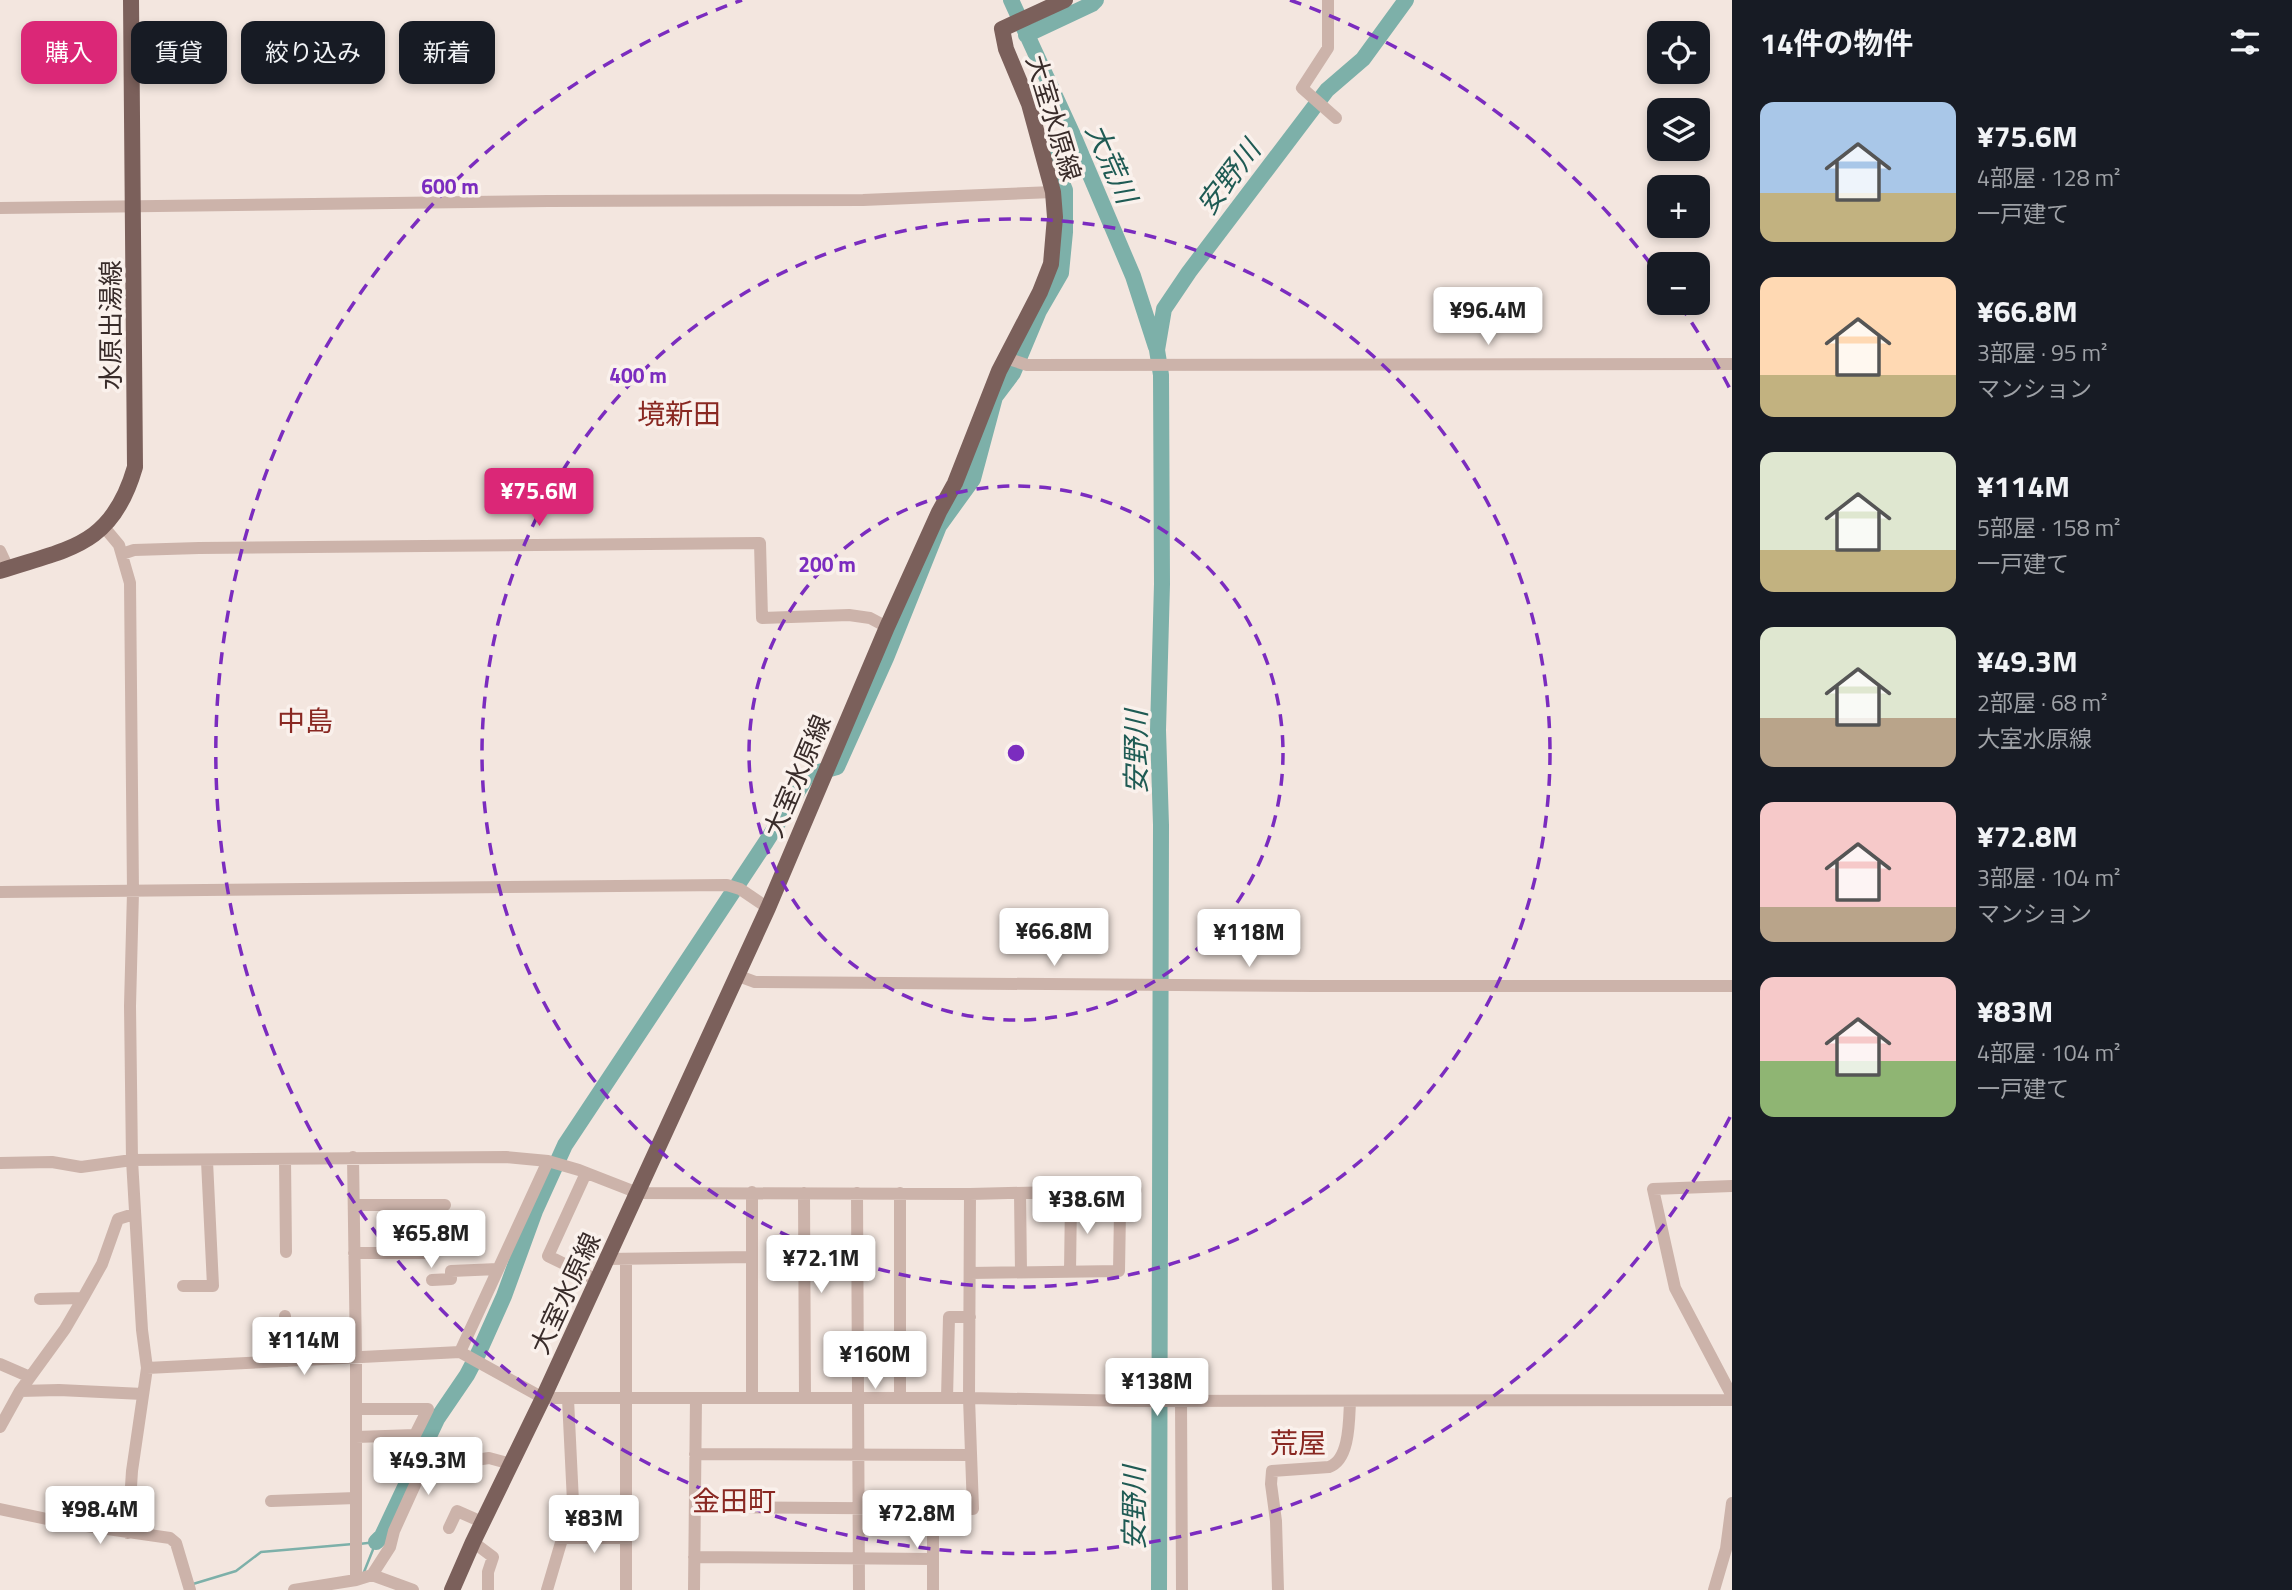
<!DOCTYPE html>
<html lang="ja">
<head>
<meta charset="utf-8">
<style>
	:root { --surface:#171b24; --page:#20242c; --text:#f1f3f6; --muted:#9ea1a6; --accent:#db2777 }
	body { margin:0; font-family:"Titillium Web","Noto Sans JP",sans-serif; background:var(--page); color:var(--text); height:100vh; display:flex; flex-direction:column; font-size:26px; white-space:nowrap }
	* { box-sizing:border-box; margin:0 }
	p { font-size:23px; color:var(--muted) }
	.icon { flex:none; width:38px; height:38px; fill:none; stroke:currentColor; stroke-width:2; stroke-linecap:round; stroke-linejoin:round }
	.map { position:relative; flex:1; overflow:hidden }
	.details { display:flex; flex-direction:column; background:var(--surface); width:560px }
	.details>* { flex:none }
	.top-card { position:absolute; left:21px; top:21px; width:665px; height:63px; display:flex; gap:14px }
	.tools { position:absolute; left:1647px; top:21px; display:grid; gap:14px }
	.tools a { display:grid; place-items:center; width:63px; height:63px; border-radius:14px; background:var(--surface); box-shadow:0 4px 10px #0003; font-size:35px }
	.price { position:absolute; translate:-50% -60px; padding:0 16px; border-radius:7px; background:#fff; color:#222; font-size:23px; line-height:46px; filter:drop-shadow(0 2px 4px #0008) }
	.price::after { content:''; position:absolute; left:50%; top:42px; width:21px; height:16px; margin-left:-10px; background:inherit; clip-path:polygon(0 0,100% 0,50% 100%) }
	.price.on { background:var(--accent); color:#fff }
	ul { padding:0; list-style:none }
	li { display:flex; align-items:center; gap:21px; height:175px; padding:0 28px }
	li span { display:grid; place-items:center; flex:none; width:196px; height:140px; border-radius:14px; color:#555 }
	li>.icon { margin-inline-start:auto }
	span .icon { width:84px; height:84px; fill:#fffc; stroke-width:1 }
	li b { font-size:30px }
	h2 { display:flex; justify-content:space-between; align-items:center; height:84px; padding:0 28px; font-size:30px }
	.pill { padding:0 24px; border-radius:14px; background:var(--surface); box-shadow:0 4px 10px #0003; font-size:24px; line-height:63px }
	.pill.on { background:var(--accent); color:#fff }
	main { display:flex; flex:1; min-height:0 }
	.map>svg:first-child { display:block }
</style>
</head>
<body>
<main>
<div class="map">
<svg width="1732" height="1590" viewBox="0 0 1732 1590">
	<rect width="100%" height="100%" fill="#f3e6df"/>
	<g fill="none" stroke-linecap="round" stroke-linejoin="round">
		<path stroke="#7db0a9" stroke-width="2.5" d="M 359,1544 L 376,1542 L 364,1572
			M 193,1584 L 236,1571 L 261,1552 L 353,1544"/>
		<path stroke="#7db0a9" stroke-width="16" d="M 1011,0 L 1073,135 L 1133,276 L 1156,347
			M 1026,35 L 1092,4 L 1096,0
			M 376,1542 L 382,1536 L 437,1419 L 467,1375 L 479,1352 L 504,1296 L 535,1211 L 565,1145 L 766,842 L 808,775 L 837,767 L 886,658 L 939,526 L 973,479 L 995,397 L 1013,373 L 1039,311 L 1061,273 L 1065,232 L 1065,190 L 1050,154 L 1073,135
			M 1159,1590 L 1161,825 L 1158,730 L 1162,584 L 1161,375 L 1157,350 L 1164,309 L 1189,272 L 1327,90 L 1363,59 L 1406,0"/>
		<path stroke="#ccb3aa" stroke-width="12" d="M 1328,0 L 1328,48 L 1302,88 L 1336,118
			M 0,208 L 548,201 L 863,200 L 1053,192
			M 1006,358 L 1027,365 L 1732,364
			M 104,527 L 119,545 L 130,583 L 133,892 L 130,1006 L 132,1160 L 142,1330 L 147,1368 L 132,1471 L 128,1533
			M 0,551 L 8,568
			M 122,554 L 134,550 L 199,548 L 760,543 L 762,618 L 849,615 L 870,618 L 887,627
			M 0,892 L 727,885 L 740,889 L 768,908
			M 736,975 L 755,982 L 1315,986 L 1732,986
			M 353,1157 L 356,1357 L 356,1580
			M 285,1159 L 286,1252
			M 0,1163 L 52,1162 L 81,1167 L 132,1160 L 506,1157 L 548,1161 L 579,1170 L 638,1193 L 970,1194 L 1136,1190
			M 586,1173 L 548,1256 L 597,1280
			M 1732,1186 L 1653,1189 L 1675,1288 L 1732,1396
			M 804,1193 L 805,1398
			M 857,1193 L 859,1590
			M 900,1193 L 900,1398
			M 1020,1193 L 1021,1272
			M 354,1205 L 445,1205
			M 354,1253 L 433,1253 L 432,1206
			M 607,1259 L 752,1257
			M 626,1259 L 626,1590
			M 1070,1272 L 1071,1199
			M 970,1273 L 1119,1271 L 1120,1211 L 1059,1196
			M 432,1280 L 451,1279 L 451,1271 L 498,1269
			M 183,1286 L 213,1286 L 207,1161
			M 40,1299 L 83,1298
			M 285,1316 L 287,1361
			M 460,1352 L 548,1161
			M 0,1364 L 30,1377
			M 147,1368 L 460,1352 L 543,1398 L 969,1398 L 1136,1401 L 1732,1400
			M 20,1391 L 59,1390 L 143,1394
			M 752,1398 L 752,1192
			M 947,1398 L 949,1317 L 970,1317
			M 1181,1401 L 1182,1590
			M 356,1409 L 428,1409 L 415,1435 L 356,1437
			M 0,1427 L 20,1391 L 65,1329 L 83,1298 L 102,1264 L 118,1219 L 134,1214
			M 695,1454 L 971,1455
			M 271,1501 L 356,1498
			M 695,1507 L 973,1509 L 969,1398 L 970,1194
			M 0,1509 L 66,1523 L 170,1538 L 176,1543 L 190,1590
			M 933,1509 L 933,1590
			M 449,1528 L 457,1511 L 482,1522
			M 561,1538 L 626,1538
			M 473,1542 L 493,1557 L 488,1572 L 488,1590
			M 694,1557 L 933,1559
			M 372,1575 L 390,1547 L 394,1531 L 428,1456 L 439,1453 L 462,1462 L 489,1458 L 511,1464
			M 294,1590 L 356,1580 L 372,1575 L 413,1590
			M 547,1590 L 573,1502 L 568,1399
			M 694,1590 L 696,1398
			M 1278,1590 L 1276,1521 L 1271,1484 L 1272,1471 L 1329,1467 C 1350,1460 1349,1420 1350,1401
			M 1714,1590 L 1726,1549 L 1732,1503"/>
		<path stroke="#7b605b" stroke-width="16" d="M 0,571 C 69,548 112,547 135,467 L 131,0
			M 452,1590 L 473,1542 L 543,1398 L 768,908 L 887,627 L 939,512 L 955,483 L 999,371 L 1040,292 L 1051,264 L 1055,217 L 1053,192 L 1029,104 L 1006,49 L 1002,29 L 1065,0"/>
	</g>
	<g fill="none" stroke="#7b2cbf" stroke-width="3.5" stroke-dasharray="12 9">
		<circle cx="1016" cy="753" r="267"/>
		<circle cx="1016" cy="753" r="534"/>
		<path d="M1730 1117A801 801 0 1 1 742 0M1290 0A801 801 0 0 1 1656 271M1680 305A801 801 0 0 1 1730 389"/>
	</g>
	<g text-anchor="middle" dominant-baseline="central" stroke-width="7" stroke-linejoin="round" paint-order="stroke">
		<g font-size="26" fill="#392c2a" stroke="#faf1ec">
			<text transform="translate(1054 118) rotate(73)">大室水原線</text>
			<text transform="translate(110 325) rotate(-90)">水原出湯線</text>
			<text transform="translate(797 776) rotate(-67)">大室水原線</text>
			<text transform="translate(565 1293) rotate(-65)">大室水原線</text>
		</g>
		<g font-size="28" font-style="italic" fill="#1f5b54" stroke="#faf1ec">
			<text transform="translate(1112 163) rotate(66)">大荒川</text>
			<text transform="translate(1228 177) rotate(-53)">安野川</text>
			<text transform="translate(1135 752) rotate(-90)">安野川</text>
			<text transform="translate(1133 1508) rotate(-90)">安野川</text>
		</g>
		<g font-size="28" fill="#892822" stroke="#faf1ec">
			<text x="679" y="413">境新田</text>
			<text x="305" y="720">中島</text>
			<text x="1298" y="1442">荒屋</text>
			<text x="734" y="1500">金田町</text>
		</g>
	</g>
	<circle cx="1016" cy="753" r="10" fill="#7b2cbf" stroke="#faf1ec" stroke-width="3.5"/>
	<g font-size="21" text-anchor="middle" font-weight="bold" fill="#7b2cbf" stroke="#faf1ec" stroke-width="7" stroke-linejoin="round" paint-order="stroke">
		<text x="450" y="194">600 m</text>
		<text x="638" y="383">400 m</text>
		<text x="827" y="572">200 m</text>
	</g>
</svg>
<div class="tools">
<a><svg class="icon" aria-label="locate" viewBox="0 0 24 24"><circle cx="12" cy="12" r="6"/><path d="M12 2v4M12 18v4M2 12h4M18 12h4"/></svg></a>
<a><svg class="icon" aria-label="layers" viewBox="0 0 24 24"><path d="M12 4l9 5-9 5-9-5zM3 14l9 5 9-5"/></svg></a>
<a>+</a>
<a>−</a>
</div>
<b class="price" style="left:1488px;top:347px">¥96.4M</b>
<b class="price on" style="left:539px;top:528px">¥75.6M</b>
<b class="price" style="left:1054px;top:968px">¥66.8M</b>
<b class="price" style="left:1249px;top:969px">¥118M</b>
<b class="price" style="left:1087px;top:1236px">¥38.6M</b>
<b class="price" style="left:431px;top:1270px">¥65.8M</b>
<b class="price" style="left:821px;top:1295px">¥72.1M</b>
<b class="price" style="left:304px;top:1377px">¥114M</b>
<b class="price" style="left:875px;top:1391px">¥160M</b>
<b class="price" style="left:1157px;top:1418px">¥138M</b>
<b class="price" style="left:428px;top:1497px">¥49.3M</b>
<b class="price" style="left:100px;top:1546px">¥98.4M</b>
<b class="price" style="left:917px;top:1550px">¥72.8M</b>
<b class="price" style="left:594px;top:1555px">¥83M</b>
<div class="top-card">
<a class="pill on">購入</a>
<a class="pill">賃貸</a>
<a class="pill">絞り込み</a>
<a class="pill">新着</a>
</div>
</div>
<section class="details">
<h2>14件の物件<svg class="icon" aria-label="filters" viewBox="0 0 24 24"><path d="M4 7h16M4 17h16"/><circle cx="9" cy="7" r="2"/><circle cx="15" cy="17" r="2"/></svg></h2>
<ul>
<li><span style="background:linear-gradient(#a9c7e8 65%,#c2b280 0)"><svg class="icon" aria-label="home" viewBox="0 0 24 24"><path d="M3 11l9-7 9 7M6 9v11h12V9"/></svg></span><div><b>¥75.6M</b><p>4部屋 · 128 m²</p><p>一戸建て</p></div></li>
<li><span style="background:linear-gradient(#ffd9b3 70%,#c2b280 0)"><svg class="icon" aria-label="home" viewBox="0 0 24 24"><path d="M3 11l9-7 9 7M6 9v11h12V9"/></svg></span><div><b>¥66.8M</b><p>3部屋 · 95 m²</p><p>マンション</p></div></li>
<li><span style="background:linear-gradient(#dfe7d0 70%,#c2b280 0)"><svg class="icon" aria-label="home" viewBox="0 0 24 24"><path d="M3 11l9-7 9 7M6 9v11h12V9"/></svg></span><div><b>¥114M</b><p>5部屋 · 158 m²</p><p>一戸建て</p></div></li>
<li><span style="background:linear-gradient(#dfe7d0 65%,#b9a48a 0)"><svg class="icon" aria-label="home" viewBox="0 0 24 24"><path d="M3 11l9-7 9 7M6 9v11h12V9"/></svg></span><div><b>¥49.3M</b><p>2部屋 · 68 m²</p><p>大室水原線</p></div></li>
<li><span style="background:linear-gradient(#f6c9c9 75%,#b9a48a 0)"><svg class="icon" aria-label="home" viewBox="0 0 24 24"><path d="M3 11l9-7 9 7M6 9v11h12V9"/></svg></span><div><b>¥72.8M</b><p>3部屋 · 104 m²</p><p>マンション</p></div></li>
<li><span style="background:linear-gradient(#f6c9c9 60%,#8fb573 0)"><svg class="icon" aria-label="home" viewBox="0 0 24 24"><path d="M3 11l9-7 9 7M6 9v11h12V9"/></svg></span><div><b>¥83M</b><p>4部屋 · 104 m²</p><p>一戸建て</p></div></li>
</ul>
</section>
</main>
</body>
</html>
